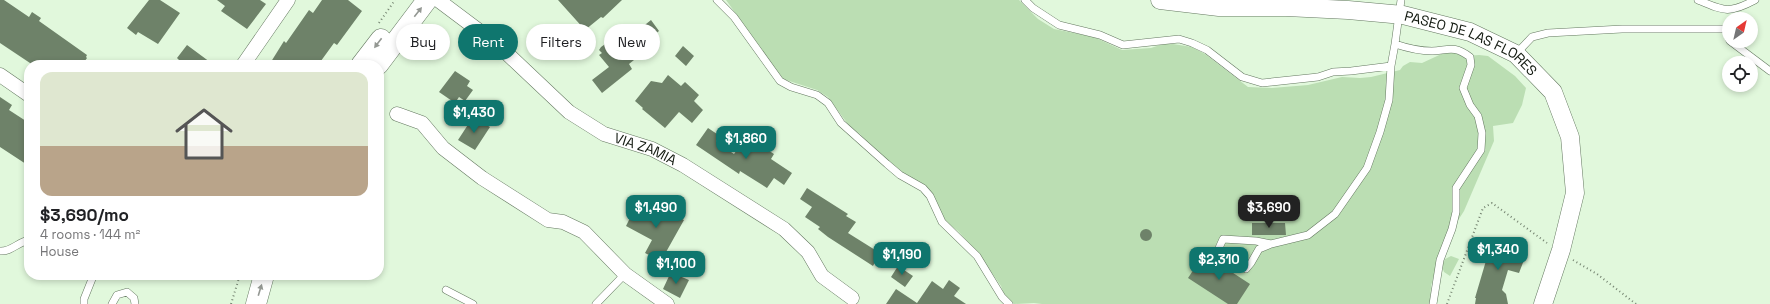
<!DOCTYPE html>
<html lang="en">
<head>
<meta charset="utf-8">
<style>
	:root { --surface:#fff; --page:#f2f2f2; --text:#202124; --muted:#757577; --line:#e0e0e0; --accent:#0f766e }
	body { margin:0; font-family:"Space Grotesk",sans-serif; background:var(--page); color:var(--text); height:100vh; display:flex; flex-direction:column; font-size:15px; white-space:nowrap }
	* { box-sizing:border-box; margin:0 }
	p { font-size:13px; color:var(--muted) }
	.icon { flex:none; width:22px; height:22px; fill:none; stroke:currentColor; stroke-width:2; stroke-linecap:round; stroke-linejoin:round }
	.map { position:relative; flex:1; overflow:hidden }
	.side { position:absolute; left:24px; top:60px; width:360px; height:220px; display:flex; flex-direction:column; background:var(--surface); border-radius:16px; box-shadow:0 2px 6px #0003 }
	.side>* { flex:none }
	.guide { position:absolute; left:396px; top:24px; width:380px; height:36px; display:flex; gap:8px }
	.needle { width:26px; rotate:34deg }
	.fabs { position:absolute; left:1722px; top:12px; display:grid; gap:8px }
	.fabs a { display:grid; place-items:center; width:36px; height:36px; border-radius:50%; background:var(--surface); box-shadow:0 2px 6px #0003; font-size:20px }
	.price { position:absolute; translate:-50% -34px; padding:0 9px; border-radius:8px; background:var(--accent); color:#fff; font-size:13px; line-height:26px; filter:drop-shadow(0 1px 2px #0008) }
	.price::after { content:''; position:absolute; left:50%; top:24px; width:12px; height:9px; margin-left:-6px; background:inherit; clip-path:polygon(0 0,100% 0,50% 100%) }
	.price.current { background:#222; color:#fff }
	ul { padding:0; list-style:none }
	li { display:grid; align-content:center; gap:8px; height:212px; padding:0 16px }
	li+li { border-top:1px solid var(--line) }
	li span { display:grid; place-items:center; height:124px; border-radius:12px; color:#555 }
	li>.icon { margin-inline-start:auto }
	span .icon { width:72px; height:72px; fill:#fffc; stroke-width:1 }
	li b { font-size:17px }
	.tag { padding:0 14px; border-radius:18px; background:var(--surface); box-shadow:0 2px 6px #0003; font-size:14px; line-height:36px }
	.tag.current { background:var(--accent); color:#fff }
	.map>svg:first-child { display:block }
</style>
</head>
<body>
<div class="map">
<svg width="1770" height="304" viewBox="0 0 1770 304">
	<rect width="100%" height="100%" fill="#e1f8dc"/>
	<path fill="#bbdeb3" d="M 726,0 L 1019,0 L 1038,19 L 1054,29 L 1094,37 L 1122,50 L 1151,48 L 1163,44 L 1173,44 L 1192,47 L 1205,54 L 1248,87 L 1272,88 L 1308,85 L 1342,77 L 1360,78 L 1371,77 L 1400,70 L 1403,66 L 1410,62 L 1422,63 L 1448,51 L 1465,56 L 1479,55 L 1488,56 L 1515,76 L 1526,88 L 1522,105 L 1513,123 L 1493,126 L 1494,141 L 1464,211 L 1441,247 L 1431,286 L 1430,304 L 1042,304 L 1034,303 L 1014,304 L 1005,297 L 1001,286 L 978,253 L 958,231 L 946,222 L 929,189 L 904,174 L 874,150 L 860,134 L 850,127 L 828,97 L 817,90 L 783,79 Z
		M 1451,256 L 1459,259 L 1450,276 L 1444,272 L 1442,266 L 1445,259 Z"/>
	<path fill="#6e8269" d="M 0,0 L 4,0 L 29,17 L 32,12 L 41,18 L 39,21 L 87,55 L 86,57 L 87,58 L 82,65 L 33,65 L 0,43 Z
		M 149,0 L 160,0 L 180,13 L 158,44 L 138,32 L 136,35 L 127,28 Z
		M 217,0 L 260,0 L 266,4 L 247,29 L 221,11 L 225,6 Z
		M 322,0 L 348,0 L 362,11 L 337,45 L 334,43 L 318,65 L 269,65 L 284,41 L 286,43 L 309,10 L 313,13 Z
		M 558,0 L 622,0 L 603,18 L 601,17 L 585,30 Z
		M 651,20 L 659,31 L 649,39 L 654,44 L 629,64 L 632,69 L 602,93 L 592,80 L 609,67 L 599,55 L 602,53 L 599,50 L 601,47 L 631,26 L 636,32 Z
		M 561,33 L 572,43 L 561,54 L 550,43 Z
		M 187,45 L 214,65 L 175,65 L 179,60 L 177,58 Z
		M 683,46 L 694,56 L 686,66 L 675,56 Z
		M 455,71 L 470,81 L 467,86 L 473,90 L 465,101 L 459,97 L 455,103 L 439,92 Z
		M 668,75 L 681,86 L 685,82 L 699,95 L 694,101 L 703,110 L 692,123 L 679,112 L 665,128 L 642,109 L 643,108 L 635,101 L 651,81 L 662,83 Z
		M 0,97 L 12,105 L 9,110 L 29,123 L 29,166 L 0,147 Z
		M 473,117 L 490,127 L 475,150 L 458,140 Z
		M 708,128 L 720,136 L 716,141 L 718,143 L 734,154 L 742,143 L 752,149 L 757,143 L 774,154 L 771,159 L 792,173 L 784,185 L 774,178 L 767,188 L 740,171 L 739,174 L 696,145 Z
		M 807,188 L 848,214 L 846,216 L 856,222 L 848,233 L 880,253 L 873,266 L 828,237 L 818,229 L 820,227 L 805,217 L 812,207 L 800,199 Z
		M 644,205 L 656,212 L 657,210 L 660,211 L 661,208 L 684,220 L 661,261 L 645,253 L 652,240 L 626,226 L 635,208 L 642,210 Z
		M 1252,223 L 1285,223 L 1286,235 L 1252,235 Z
		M1140 235a6 6 0 1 1 12 0a6 6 0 1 1-12 0Z
		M 1493,237 L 1523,245 L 1519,258 L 1524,260 L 1519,273 L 1508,270 L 1502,290 L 1506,294 L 1508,304 L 1475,304 L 1476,298 L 1475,298 Z
		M 1204,254 L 1250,284 L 1237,304 L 1228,304 L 1188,278 Z
		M 898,266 L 913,276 L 905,287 L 891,277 Z
		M 670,274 L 676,277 L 677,275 L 689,280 L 680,298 L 663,289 Z
		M 949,280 L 960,288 L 954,296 L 966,304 L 886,304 L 896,289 L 917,303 L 932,281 L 943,289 Z"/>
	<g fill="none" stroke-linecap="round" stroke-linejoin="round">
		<g stroke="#647860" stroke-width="8">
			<path id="service" d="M 717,0 L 734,17 L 780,81 L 791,87 L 817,95 L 828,103 L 841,123 L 887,164 L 900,175 L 923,188 L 930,196 L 942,222 L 977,256 L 1002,297 L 1009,304
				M 1025,0 L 1033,8 L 1059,25 L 1100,35 L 1123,45 L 1179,39 L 1192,43 L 1207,50 L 1242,77 L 1262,83 L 1318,77 L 1333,72 L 1351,71 L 1391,66 L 1395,44 C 1407,48 1419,51 1432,51 C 1449,50 1454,45 1470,57 L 1471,65 L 1463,88 L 1470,105 L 1478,116 L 1482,133 L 1481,150 L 1456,188 L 1456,212 L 1452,229 L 1440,260 L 1433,304
				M 1698,0 C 1724,11 1729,14 1755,0
				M 1730,41 L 1770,71
				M 1395,44 L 1401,0
				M 1516,54 L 1532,37 L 1548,33 L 1622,29 L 1726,29 L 1729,39
				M 1271,244 L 1259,249 L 1251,263 L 1246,269 L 1228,259 L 1219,248 L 1223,239 L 1256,241 L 1271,244 L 1308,235 L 1335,214 L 1367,168 L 1380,132 L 1389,100 L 1391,66
				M 0,251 C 11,252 18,242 29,240
				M 446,290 L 473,304
				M 84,304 L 84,299 L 92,279 L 90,275
				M 112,304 L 117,295 L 127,292 L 134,298 L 135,304
				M 596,304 L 625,274"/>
		</g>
		<g stroke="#647860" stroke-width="15">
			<g id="minor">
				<path id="s1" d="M 438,0 L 498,45 L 569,112 L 604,134 L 652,149 L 683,165 L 784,229 L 808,252 L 822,276 L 852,298"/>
				<path d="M 243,65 L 288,0"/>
				<path d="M 0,75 L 29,95"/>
				<path d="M 397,114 L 422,123 L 443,148 L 482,178 L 548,220 L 563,222 L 584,232 L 625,274 L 667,304"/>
			</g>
		</g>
		<g stroke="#647860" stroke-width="19">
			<g id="tertiary">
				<path id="s2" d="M 1160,0 L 1219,7 L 1286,7 L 1348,10 L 1403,15 L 1470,32 L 1516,54 L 1553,92 L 1570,137 L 1575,193 L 1561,250 L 1543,304"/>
			</g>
		</g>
		<g stroke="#647860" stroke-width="21">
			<path id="secondary" d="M 361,65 L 381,39
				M 378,65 L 427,0
				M 256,304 L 264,275"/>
		</g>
		<path stroke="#758471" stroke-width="2" stroke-dasharray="1 3" stroke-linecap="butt" d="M 379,23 L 395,0
			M 1573,260 L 1597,274 L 1636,304
			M 231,304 L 240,275
			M 1447,304 L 1483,208 L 1492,203 L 1547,243"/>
		<use href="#service" stroke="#fff" stroke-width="7"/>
		<use href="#minor" stroke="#fff" stroke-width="14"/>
		<use href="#tertiary" stroke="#fff" stroke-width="18"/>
		<use href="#secondary" stroke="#fff" stroke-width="20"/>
	</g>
	<defs><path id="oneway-solid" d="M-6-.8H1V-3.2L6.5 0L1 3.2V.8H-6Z"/></defs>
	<g fill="#949893">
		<use href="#oneway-solid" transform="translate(418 12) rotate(-52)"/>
		<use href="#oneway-solid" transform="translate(378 43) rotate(127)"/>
		<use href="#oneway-solid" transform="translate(260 290) rotate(-73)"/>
	</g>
	<g text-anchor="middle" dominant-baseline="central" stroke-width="3.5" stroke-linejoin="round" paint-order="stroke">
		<g font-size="14" fill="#121910" stroke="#e1f8dc">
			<text stroke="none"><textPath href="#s2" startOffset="318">PASEO DE LAS FLORES</textPath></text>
			<text stroke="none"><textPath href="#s1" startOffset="258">VIA ZAMIA</textPath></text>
		</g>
	</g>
</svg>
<div class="fabs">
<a><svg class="needle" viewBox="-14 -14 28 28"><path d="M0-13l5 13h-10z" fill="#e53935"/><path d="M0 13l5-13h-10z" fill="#757577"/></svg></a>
<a><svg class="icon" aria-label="locate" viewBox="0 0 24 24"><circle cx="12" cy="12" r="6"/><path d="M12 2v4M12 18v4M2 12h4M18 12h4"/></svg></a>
</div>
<b class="price" style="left:474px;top:134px">$1,430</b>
<b class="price" style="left:746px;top:160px">$1,860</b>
<b class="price" style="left:656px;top:229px">$1,490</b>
<b class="price current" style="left:1269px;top:229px">$3,690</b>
<b class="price" style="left:1498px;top:271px">$1,340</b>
<b class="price" style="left:902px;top:276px">$1,190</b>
<b class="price" style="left:1219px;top:281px">$2,310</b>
<b class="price" style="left:676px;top:285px">$1,100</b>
<div class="guide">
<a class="tag">Buy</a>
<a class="tag current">Rent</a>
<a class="tag">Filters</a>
<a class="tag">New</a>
</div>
<section class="side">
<ul>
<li><span style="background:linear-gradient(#dfe7d0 60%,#b9a48a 0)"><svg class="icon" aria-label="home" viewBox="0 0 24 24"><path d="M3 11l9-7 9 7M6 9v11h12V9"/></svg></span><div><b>$3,690/mo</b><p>4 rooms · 144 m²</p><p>House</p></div></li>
</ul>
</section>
</div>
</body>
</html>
